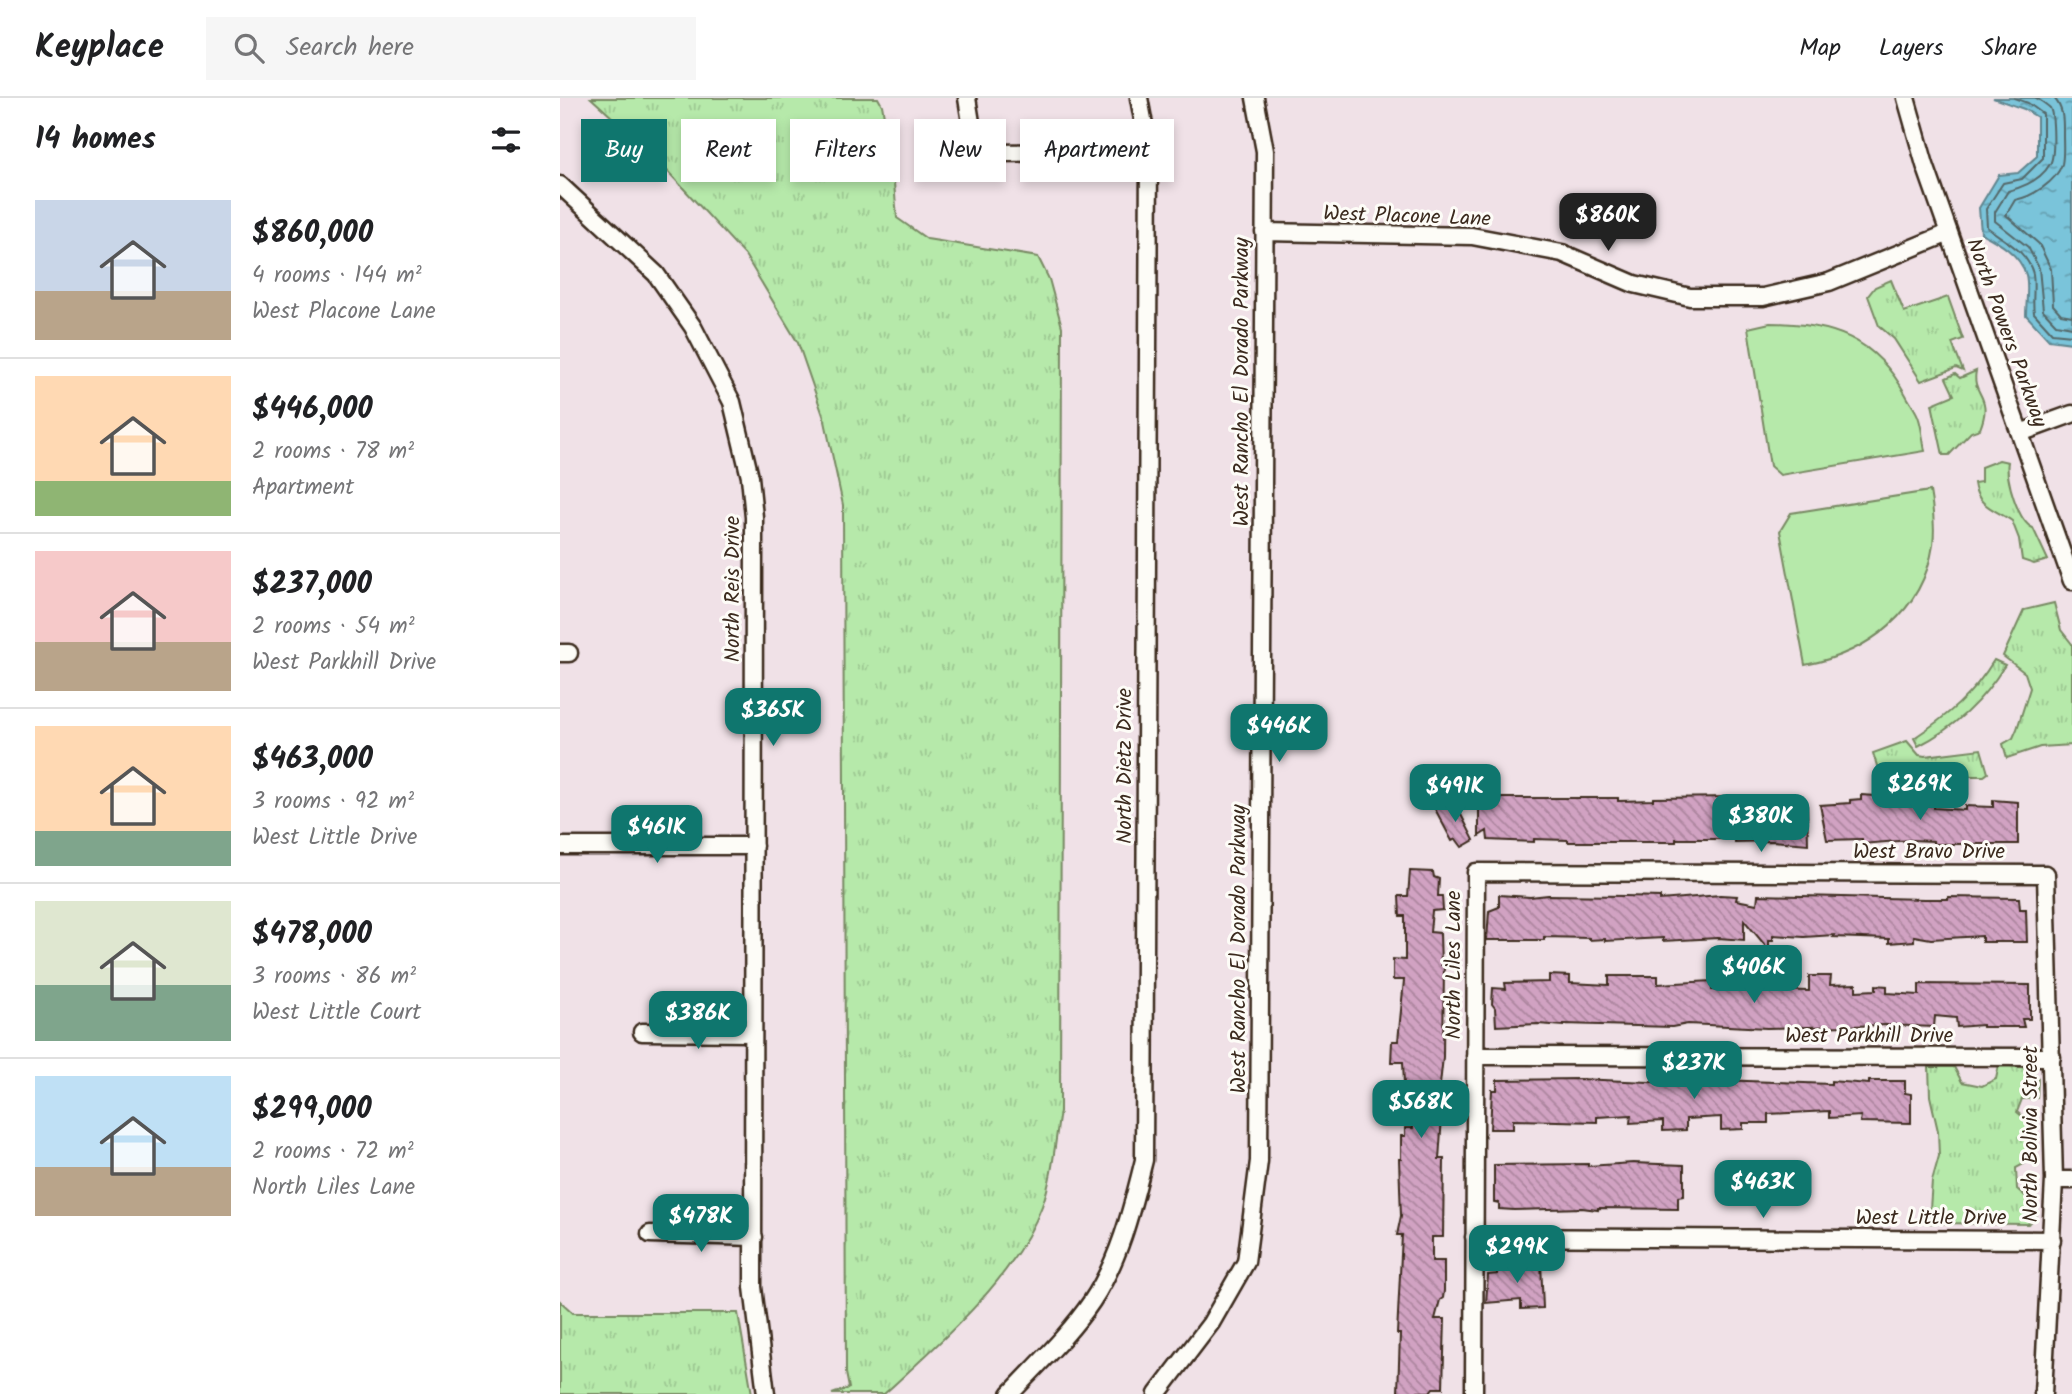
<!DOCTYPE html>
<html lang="en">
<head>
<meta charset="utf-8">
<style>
	:root { --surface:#fff; --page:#f6f6f6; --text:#202124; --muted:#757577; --line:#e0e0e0; --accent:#0f766e }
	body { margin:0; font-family:Kalam,sans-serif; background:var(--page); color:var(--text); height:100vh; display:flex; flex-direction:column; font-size:26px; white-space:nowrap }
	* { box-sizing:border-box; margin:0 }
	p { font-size:23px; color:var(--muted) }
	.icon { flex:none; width:38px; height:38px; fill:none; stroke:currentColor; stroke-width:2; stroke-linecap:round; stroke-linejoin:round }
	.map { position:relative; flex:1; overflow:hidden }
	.details { display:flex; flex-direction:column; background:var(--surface); width:560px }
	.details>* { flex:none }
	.banner { position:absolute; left:21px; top:21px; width:665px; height:63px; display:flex; gap:14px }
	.price { position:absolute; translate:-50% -60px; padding:0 16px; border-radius:14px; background:var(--accent); color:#fff; font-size:23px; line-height:46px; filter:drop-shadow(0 2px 4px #0008) }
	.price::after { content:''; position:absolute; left:50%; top:42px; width:21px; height:16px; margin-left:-10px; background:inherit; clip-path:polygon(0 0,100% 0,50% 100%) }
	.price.active { background:#222; color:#fff }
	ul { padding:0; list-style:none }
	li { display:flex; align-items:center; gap:21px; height:175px; padding:0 35px }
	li+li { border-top:2px solid var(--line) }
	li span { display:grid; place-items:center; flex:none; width:196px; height:140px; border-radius:0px; color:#555 }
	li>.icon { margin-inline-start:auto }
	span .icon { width:84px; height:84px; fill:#fffc; stroke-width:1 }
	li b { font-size:30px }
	h2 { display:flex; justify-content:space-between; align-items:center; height:84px; padding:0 35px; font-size:30px }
	.chip { padding:0 24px; border-radius:0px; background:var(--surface); box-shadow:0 4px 10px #0003; font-size:24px; line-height:63px }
	.chip.active { background:var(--accent); color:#fff }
	header { display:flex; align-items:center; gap:42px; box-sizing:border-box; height:98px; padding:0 35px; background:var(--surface); border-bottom:2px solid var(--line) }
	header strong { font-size:33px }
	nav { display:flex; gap:38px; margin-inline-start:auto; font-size:24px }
	.search { width:490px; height:63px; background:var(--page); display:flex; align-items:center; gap:18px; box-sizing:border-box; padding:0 24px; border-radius:0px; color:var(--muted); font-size:26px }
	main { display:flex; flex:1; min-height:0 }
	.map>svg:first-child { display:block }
</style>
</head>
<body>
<header>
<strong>Keyplace</strong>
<div class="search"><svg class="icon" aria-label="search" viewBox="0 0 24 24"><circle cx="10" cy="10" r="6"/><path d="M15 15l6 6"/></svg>Search here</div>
<nav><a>Map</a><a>Layers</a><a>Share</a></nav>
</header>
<main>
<section class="details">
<h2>14 homes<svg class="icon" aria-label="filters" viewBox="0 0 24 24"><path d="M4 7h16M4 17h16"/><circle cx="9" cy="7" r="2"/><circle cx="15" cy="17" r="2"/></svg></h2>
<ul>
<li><span style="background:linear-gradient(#c9d6e8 65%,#b9a48a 0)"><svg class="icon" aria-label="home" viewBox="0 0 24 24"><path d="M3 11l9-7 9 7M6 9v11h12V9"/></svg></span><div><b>$860,000</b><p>4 rooms · 144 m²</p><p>West Placone Lane</p></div></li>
<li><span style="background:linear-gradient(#ffd9b3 75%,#8fb573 0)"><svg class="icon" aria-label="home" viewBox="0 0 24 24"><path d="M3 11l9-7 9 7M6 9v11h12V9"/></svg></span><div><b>$446,000</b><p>2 rooms · 78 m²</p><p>Apartment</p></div></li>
<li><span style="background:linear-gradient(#f6c9c9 65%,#b9a48a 0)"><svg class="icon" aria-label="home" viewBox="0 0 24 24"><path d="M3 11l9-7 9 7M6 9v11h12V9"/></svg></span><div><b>$237,000</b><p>2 rooms · 54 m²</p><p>West Parkhill Drive</p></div></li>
<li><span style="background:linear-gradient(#ffd9b3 75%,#7fa58c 0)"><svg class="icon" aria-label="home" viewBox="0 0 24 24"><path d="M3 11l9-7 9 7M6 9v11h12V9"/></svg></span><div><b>$463,000</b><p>3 rooms · 92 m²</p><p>West Little Drive</p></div></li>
<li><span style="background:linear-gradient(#dfe7d0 60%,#7fa58c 0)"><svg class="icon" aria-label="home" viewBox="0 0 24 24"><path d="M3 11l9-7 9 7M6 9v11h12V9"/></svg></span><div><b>$478,000</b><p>3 rooms · 86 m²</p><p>West Little Court</p></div></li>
<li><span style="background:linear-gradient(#bfe0f5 65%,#b9a48a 0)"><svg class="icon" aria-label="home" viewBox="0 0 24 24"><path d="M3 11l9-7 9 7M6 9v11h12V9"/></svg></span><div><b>$299,000</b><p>2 rooms · 72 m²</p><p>North Liles Lane</p></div></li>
</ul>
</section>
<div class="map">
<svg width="1512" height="1296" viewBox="0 0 1512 1296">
	<defs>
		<pattern id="grass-tufts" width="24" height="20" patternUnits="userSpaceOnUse" patternTransform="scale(1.75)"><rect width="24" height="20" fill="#b6e9aa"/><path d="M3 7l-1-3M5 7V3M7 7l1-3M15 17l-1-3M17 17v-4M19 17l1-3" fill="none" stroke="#9dc892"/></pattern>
		<pattern id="water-ripples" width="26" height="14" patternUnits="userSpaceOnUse" patternTransform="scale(1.75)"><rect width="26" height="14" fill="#7ac4da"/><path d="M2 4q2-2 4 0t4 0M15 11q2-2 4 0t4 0" fill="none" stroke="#659fb0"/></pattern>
		<pattern id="building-back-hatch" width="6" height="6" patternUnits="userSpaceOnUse" patternTransform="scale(1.75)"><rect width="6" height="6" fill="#d1a2c2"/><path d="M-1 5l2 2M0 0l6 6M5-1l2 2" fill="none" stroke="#ab849d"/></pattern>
	</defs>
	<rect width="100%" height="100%" fill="#f0e1e7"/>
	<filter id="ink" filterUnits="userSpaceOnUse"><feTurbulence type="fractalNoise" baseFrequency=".0143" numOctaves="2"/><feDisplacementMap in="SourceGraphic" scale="14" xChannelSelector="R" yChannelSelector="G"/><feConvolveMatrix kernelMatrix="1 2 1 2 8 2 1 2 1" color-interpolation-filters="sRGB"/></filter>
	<g filter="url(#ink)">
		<path fill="url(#grass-tufts)" stroke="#788a64" stroke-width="2" d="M 31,0 L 318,0 L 322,7 L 332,62 L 337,120 L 367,141 L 478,159 L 489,181 L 502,229 L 500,1013 C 495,1044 493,1078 482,1108 C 455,1180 380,1245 324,1296 L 272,1296 L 289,1290 L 286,1275 L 283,407 L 265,323 L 238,245 L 185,157 L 88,52 Z
			M 1331,182 L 1344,214 L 1388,199 L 1403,241 L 1392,245 L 1403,273 L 1396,270 L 1361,283 L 1334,241 L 1319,228 L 1308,198 L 1315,189 Z
			M 1416,273 C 1411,298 1434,296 1420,331 L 1411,334 L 1389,357 L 1383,357 L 1372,306 L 1394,297 L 1386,280 L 1395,276 L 1400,280 Z
			M 1439,362 L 1448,364 C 1445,379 1458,424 1473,430 L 1488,462 L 1474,466 L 1462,462 L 1459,441 L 1452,423 C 1434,411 1417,408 1414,385 L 1421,384 L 1421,369 Z
			M 1494,505 L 1501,532 L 1512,546 L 1512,647 L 1480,649 L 1447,660 L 1443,646 L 1453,640 L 1457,631 L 1470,590 L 1465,575 L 1443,558 L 1464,512 Z
			M 1434,562 L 1445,567 C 1424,601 1394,630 1358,648 L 1354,640 C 1387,618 1413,597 1434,562 Z
			M 1347,643 L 1359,657 L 1365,658 L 1421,651 L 1428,675 L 1424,678 L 1330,678 L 1318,671 L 1313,655 Z
			M 1439,967 L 1470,970 L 1478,980 L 1477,1000 L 1462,1001 L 1457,1014 L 1469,1024 L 1476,1024 L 1475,1060 L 1456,1070 L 1457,1091 L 1477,1108 L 1477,1116 L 1468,1126 L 1369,1125 L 1372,1083 L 1379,1058 L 1378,1033 L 1370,998 L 1369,969 L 1394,969 L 1402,984 L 1422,988 L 1436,981 Z
			M 0,1203 L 13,1215 L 178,1215 L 192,1296 L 0,1296 Z"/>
		<path fill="#b6e9aa" stroke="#788a64" stroke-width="2" d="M 1210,225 C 1273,225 1315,240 1346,297 C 1350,305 1357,313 1359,321 C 1362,331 1363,343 1365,353 L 1220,377 L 1210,368 L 1188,230 Z
			M 1370,393 C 1373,409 1375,430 1373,447 C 1363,514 1308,555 1245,567 L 1220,433 L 1231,415 Z"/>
		<path fill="url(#water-ripples)" stroke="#61868f" stroke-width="2" d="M 1433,0 L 1512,0 L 1512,245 L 1489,242 L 1466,217 C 1466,205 1469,189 1466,177 C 1460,156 1438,144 1421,135 L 1419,110 L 1439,77 L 1458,75 L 1477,58 L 1477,19 L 1464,11 Z"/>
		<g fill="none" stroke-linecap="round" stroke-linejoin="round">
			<path stroke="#546869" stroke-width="2" d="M 1454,0 L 1468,5 L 1483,16 L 1483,60 L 1462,81 L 1443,85 L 1426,111 L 1427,129 C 1444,143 1467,152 1473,176 C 1475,188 1472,203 1474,215 L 1492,235 L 1512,237
				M 1476,0 C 1481,3 1486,6 1490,10 C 1494,18 1495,59 1490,66 C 1481,82 1464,89 1448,93 L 1435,114 L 1435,123 L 1468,149 L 1479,170 L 1483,212 L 1496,226 L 1512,229
				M 1494,0 C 1504,11 1503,23 1503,37 C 1503,46 1504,57 1502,66 C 1496,84 1472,99 1455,102 L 1446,117 L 1479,146 L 1491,171 L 1493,207 L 1501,216 L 1512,218"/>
		</g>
		<path fill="url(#building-back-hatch)" stroke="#3b2a1e" stroke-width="2" d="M 919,696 L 933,696 L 933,700 L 1058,700 L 1058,703 L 1093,702 L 1093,700 L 1173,699 L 1173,704 L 1229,705 L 1229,707 L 1247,708 L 1248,746 L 1212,743 L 1175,744 L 1175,741 L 1116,741 L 1116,744 L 1008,744 L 1008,742 L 974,741 L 974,744 L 928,742 L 927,733 L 919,738 Z
			M 1301,697 L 1316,698 L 1316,701 L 1361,701 L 1361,706 L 1374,706 L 1374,710 L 1405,712 L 1405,708 L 1433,709 L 1433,702 L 1458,704 L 1458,746 L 1373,746 L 1373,743 L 1351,742 L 1302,746 L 1302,741 L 1267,742 L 1260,707 L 1290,705 L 1290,702 L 1301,701 Z
			M 894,703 L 914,742 L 902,749 L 896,741 L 892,743 L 875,711 Z
			M 850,773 L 873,774 L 874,779 L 879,781 L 878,798 L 882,798 L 883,812 L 872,813 L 870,834 L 880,835 L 881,867 L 884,867 L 883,959 L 878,1005 L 883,1005 L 879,1061 L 884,1061 L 883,1139 L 872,1139 L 872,1163 L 884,1163 L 884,1193 L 883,1200 L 880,1202 L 875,1221 L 885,1221 L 883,1290 L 873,1290 L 870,1294 L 838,1294 L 840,1236 L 837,1236 L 842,1137 L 837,1137 L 841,1118 L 839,1061 L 841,1061 L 841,1038 L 845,1038 L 845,1030 L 853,1030 L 852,1013 L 850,1011 L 851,999 L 826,988 L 844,986 L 843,964 L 831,964 L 832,943 L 838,943 L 844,882 L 833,882 L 833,861 L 845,862 L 845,818 L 840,818 L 839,798 L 848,798 Z
			M 939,797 L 970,799 L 988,797 L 1065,798 L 1100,799 L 1100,802 L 1160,797 L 1177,798 L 1176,802 L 1197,806 L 1198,797 L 1364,801 L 1388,801 L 1388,799 L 1459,800 L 1460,811 L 1466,811 L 1467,844 L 1422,844 L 1422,838 L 1371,841 L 1354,838 L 1354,843 L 1329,845 L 1329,841 L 1273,839 L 1274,837 L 1244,839 L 1213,837 L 1213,842 L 1209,842 L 1209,852 L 1184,822 L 1184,842 L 1158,840 L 1103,843 L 1103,840 L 1045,843 L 1045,841 L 1029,842 L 1029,840 L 984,839 L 984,842 L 927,842 L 929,813 L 939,809 Z
			M 989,877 L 1010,878 L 1010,885 L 1049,887 L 1049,878 L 1098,878 L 1098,886 L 1152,883 L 1152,892 L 1174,892 L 1174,887 L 1197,887 L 1197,885 L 1209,886 L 1209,892 L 1249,893 L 1249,878 L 1271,878 L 1270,887 L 1296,886 L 1296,893 L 1316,892 L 1316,887 L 1327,888 L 1327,895 L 1359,897 L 1359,886 L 1470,887 L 1470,921 L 1462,921 L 1464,929 L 1422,929 L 1422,927 L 1397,929 L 1396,920 L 1375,918 L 1374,929 L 1327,927 L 1207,930 L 1128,926 L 1112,929 L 1004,926 L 1004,928 L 978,926 L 936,928 L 935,910 L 932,906 L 933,890 L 946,891 L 945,885 L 989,884 Z
			M 1019,981 L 1112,985 L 1112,981 L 1132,981 L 1271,986 L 1271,983 L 1309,986 L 1309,983 L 1345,983 L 1345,995 L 1351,996 L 1351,1025 L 1300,1024 L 1301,1018 L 1269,1020 L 1269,1013 L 1208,1016 L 1208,1025 L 1183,1025 L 1183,1031 L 1161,1032 L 1161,1019 L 1126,1021 L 1126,1032 L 1103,1033 L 1103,1023 L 1070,1025 L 1071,1017 L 1037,1019 L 1037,1024 L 953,1022 L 953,1031 L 930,1031 L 932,992 L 937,992 L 937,982 Z
			M 1073,1065 L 1124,1067 L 1124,1098 L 1118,1099 L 1118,1111 L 1038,1110 L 1038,1112 L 1022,1110 L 954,1112 L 939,1111 L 939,1105 L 934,1104 L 934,1067 L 1028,1066 L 1028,1068 Z
			M 969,1163 L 981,1164 L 983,1210 L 961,1211 L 961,1202 L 926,1205 L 928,1177 L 937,1176 L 938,1165 L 969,1165 Z"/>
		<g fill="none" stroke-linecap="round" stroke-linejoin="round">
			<g stroke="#3b2a1e" stroke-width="21">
				<path id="minor" d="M 407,0 L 416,55 L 589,54
					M 1346,0 L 1365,67 L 1512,483
					M 0,87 L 96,176 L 133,229 L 172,304 L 190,379 L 194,419 L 193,1189 L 206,1296
					M 704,134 L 912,138 L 1002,155 L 1074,186 L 1130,199 L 1203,199 L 1269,184 L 1389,135
					M 1460,335 L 1512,316
					M 0,555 L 9,555
					M 0,748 L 194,748
					M 82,934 L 193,935
					M 915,958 L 1492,959
					M 1494,1082 L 1512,1082
					M 90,1136 L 194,1139
					M 914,1139 L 1492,1142
					M 450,1296 C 478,1266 509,1237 532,1203 C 560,1161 572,1110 584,1062 L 589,54 L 579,0
					M 597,1296 L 651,1225 L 686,1164 L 699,1063 L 705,53 L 695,0
					M 914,1296 L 916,774 L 1486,776 L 1494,1082 L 1483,1296"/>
			</g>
			<use href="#minor" stroke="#fdfcf7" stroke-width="16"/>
		</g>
	</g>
	<g text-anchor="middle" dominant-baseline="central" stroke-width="6" stroke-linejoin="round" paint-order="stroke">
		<g font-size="21" fill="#3b2a1e" stroke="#fdfcf7">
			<text transform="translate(847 119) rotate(2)">West Placone Lane</text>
			<text transform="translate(1446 235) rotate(70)">North Powers Parkway</text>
			<text transform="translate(682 284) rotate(-90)">West Rancho El Dorado Parkway</text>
			<text transform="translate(173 491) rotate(-90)">North Reis Drive</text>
			<text transform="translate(565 668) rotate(-90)">North Dietz Drive</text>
			<text x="1369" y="754">West Bravo Drive</text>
			<text transform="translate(679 851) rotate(-90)">West Rancho El Dorado Parkway</text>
			<text transform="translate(894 867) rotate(-90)">North Liles Lane</text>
			<text x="1309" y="938">West Parkhill Drive</text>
			<text transform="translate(1471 1036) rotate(-90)">North Bolivia Street</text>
			<text x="1371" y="1120">West Little Drive</text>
		</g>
	</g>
</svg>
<b class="price active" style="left:1048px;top:155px">$860K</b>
<b class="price" style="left:213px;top:650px">$365K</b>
<b class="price" style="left:719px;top:666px">$446K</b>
<b class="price" style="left:1360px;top:724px">$269K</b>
<b class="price" style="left:895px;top:726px">$491K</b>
<b class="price" style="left:1201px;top:756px">$380K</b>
<b class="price" style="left:97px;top:767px">$461K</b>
<b class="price" style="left:1194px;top:907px">$406K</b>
<b class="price" style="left:138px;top:953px">$386K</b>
<b class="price" style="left:1134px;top:1003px">$237K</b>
<b class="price" style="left:861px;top:1042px">$568K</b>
<b class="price" style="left:1203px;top:1122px">$463K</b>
<b class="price" style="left:141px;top:1156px">$478K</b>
<b class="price" style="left:957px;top:1187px">$299K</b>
<div class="banner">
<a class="chip active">Buy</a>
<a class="chip">Rent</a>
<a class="chip">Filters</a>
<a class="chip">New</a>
<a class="chip">Apartment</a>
</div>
</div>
</main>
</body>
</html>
